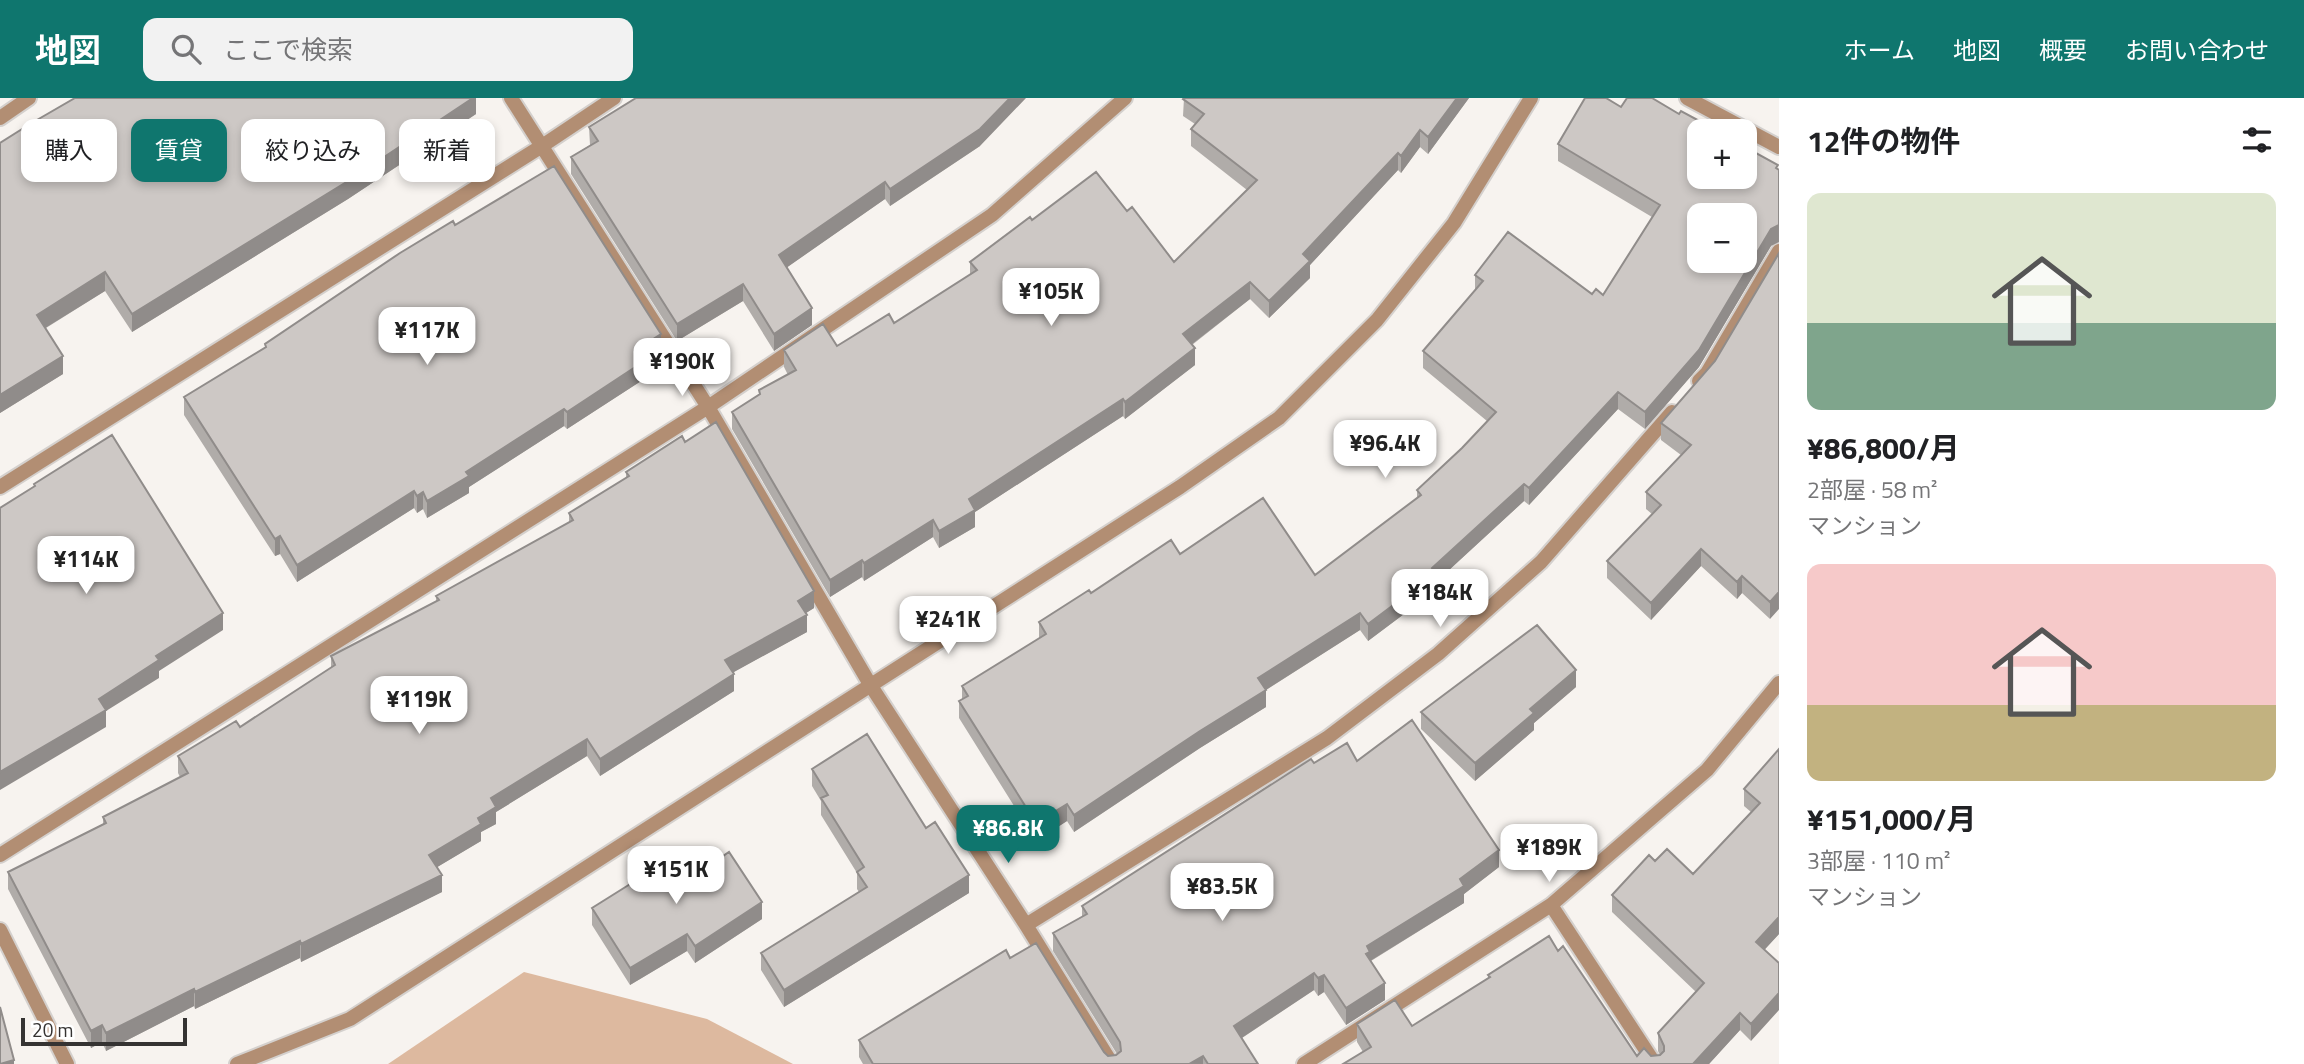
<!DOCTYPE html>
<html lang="ja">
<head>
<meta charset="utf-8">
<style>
	:root { --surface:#fff; --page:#f2f2f2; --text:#202124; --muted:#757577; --accent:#0f766e }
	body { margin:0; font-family:"Titillium Web","Noto Sans JP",sans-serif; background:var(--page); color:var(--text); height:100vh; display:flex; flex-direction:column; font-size:26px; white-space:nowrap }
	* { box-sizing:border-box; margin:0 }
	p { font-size:23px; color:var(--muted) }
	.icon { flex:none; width:38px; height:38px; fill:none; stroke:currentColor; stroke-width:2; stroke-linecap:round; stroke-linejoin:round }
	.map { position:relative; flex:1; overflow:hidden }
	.panel { display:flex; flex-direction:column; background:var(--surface); width:525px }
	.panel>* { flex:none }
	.hud { position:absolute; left:21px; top:21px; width:665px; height:63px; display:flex; gap:14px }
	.controls { position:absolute; left:1687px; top:21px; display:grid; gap:14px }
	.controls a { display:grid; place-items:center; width:70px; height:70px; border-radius:14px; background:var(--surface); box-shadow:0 4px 10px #0003; font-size:35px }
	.scale { position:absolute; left:21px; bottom:18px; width:166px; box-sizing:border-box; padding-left:7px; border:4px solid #353332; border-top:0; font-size:19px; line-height:24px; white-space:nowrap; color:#353332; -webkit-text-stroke:5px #fff; paint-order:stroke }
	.price { position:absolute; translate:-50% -60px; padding:0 16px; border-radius:14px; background:#fff; color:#222; font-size:23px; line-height:46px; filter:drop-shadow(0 2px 4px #0008) }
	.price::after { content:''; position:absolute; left:50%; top:42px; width:21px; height:16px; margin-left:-10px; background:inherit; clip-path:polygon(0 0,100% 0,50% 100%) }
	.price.on { background:var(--accent); color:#fff }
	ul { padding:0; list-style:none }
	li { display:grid; align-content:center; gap:14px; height:371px; padding:0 28px }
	li span { display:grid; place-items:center; height:217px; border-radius:14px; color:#555 }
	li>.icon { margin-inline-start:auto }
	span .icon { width:126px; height:126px; fill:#fffc; stroke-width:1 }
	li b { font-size:30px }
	h2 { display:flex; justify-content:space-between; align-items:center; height:84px; padding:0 28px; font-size:30px }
	.chip { padding:0 24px; border-radius:14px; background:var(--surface); box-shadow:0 4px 10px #0003; font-size:24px; line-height:63px }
	.chip.on { background:var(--accent); color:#fff }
	header { display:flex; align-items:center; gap:42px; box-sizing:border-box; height:98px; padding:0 35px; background:var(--accent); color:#fff }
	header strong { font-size:33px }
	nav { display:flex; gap:38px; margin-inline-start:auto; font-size:24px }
	.search { width:490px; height:63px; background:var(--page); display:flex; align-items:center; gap:18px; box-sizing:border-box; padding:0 24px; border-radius:14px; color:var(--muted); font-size:26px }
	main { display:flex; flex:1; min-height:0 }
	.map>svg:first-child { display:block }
</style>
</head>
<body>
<header>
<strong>地図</strong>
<div class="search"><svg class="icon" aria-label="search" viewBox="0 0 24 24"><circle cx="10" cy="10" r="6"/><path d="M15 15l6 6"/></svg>ここで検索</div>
<nav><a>ホーム</a><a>地図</a><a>概要</a><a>お問い合わせ</a></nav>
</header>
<main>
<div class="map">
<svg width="1779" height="966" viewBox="0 0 1779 966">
	<rect width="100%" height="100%" fill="#f7f3ef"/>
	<path fill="#ddb99f" d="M 524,874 L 707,921 L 793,966 L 388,966 Z"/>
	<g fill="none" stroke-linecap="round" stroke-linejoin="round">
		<g stroke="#d4d0cd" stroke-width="18">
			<path id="minor" d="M 511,0 L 708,309 L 871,588 L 1026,827 L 1112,966
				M 1687,0 L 1779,49
				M 0,20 L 29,0
				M 1699,283 L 1707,275 L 1779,153
				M 0,389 L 542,48 L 614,0
				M 0,757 L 708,309 L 992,117 L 1125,0
				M 1551,807 L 1655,966
				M 1026,827 L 1327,640 L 1438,556 L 1541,464 L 1672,314
				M 0,832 L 67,966
				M 1304,966 L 1551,807 L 1707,672 L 1779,585"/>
		</g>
		<g stroke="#d4d0cd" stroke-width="18">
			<path id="tertiary" d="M 237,966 L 350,921 L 1180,389 L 1279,320 L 1377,222 L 1454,125 L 1531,0"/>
		</g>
		<use href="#minor" stroke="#b28e73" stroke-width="14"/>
		<use href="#tertiary" stroke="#b28e73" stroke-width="14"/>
	</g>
	<path fill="#b0aca9" d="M 476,0 L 476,16 L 348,101 L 132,234 L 105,193 L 46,230 L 63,276 L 0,315 L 0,45 Z
		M 1184,0 L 1469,0 L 1428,56 L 1420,49 L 1401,75 L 1398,72 L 1310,167 L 1310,180 L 1269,220 L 1250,201 L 1192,247 L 1195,267 L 1125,321 L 1123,318 L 975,414 L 975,429 L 939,450 L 933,439 L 864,483 L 862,479 L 830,499 L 732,331 L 732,314 L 759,297 L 759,292 L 788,277 L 784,269 L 784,252 L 837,248 L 894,225 L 970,177 L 970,164 L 1032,122 L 1127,113 L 1174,164 L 1247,92 L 1191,48 L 1191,31 L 1195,26 L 1183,18 Z
		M 589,29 L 980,48 L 890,108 L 885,101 L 787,169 L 812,227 L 774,253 L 743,203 L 677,243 L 571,76 L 571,59 L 590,47 Z
		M 1558,46 L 1771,148 L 1699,269 L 1645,331 L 1618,311 L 1529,407 L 1524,403 L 1436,484 L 1436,492 L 1368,543 L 1360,532 L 1266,592 L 1266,609 L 1200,650 L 1074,734 L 1067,723 L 1036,743 L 959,620 L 959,603 L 962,601 L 962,588 L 1039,541 L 1039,524 L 1091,495 L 1180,456 L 1315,477 L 1417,400 L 1417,392 L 1462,350 L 1487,323 L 1423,270 L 1423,253 L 1475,192 L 1475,177 L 1603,197 L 1652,119 L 1558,63 Z
		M 455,127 L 661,253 L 655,257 L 655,274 L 567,331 L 564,328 L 469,389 L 469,395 L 427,420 L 423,411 L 417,415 L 414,410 L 297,484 L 280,456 L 275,458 L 184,317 L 184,299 L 265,250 L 265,246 Z
		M 1779,155 L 1770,521 L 1742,495 L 1737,501 L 1701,468 L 1651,522 L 1607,480 L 1607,463 L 1652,416 L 1646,411 L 1646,394 L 1681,357 L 1661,342 L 1661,325 L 1715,263 Z
		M 685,344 L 814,510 L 806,515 L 807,534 L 733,574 L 734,593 L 600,678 L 587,658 L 496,714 L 496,726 L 481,734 L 481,743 L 437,769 L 442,794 L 301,864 L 300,860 L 195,911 L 194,908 L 106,953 L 102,944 L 91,950 L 8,791 L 8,774 L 103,726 L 103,719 L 180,679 L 178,675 L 178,658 L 240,629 L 331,570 L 331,558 L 436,503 L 436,498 L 569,425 L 569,415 L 626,380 L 626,374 Z
		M 1576,589 L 1534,625 L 1534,632 L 1475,683 L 1421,631 L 1421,614 Z
		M 1779,651 L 1779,836 L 1764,852 L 1751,943 L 1740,932 L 1709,966 L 1363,954 L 1357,944 L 1357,926 L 1412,928 L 1488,880 L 1488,877 L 1558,853 L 1637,958 L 1660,957 L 1658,953 L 1658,935 L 1696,894 L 1612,814 L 1612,797 L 1655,763 L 1693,776 L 1751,714 L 1744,708 L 1744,691 Z
		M 1357,663 L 1499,769 L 1464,796 L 1464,805 L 1371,863 L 1385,902 L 1346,927 L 1324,894 L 1318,898 L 1314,892 L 1242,940 L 1258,966 L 863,966 L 859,959 L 859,942 L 1010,860 L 1108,958 L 1116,957 L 1117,956 L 1053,853 L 1053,835 L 1082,819 L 1082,808 L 1314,665 Z
		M 812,671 L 926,730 L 969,795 L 784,909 L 761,872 L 761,855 L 859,794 L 857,791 L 857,775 L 821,717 L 821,703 L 812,688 Z
		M 707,769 L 762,821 L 695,865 L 687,853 L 630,887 L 592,827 L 592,810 L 646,782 Z"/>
	<path fill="#908c8a" d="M 473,0 L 476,0 L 476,16 L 348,101 L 132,234 L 132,216 Z
		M 1010,0 L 1026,0 L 980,48 L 890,108 L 890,91 Z
		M 1457,0 L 1469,0 L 1428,56 L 1428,39 Z
		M 1420,32 L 1420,49 L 1401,75 L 1401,58 Z
		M 1398,55 L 1398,72 L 1310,167 L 1310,180 L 1269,220 L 1269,203 L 1303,156 Z
		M 885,84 L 885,101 L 779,175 L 779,157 Z
		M 1779,127 L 1779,144 L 1771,148 L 1699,269 L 1645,331 L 1645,314 L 1771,131 Z
		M 105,174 L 105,193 L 37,235 L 37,217 Z
		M 1250,184 L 1250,201 L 1183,253 L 1183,236 Z
		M 743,186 L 743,203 L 677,243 L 677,226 Z
		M 812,210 L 812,227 L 774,253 L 774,236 Z
		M 661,236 L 661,253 L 655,257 L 655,274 L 567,331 L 567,314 L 647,245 Z
		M 1195,250 L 1195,267 L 1125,321 L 1125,304 Z
		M 63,258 L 63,276 L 0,315 L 0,297 Z
		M 1618,294 L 1618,311 L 1529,407 L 1529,390 Z
		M 1123,301 L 1123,318 L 975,414 L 975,429 L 939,450 L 939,433 L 969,401 Z
		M 564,311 L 564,328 L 469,389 L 469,395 L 427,420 L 427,403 L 466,374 Z
		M 1524,386 L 1524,403 L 1436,484 L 1436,492 L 1368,543 L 1368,526 L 1432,470 Z
		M 414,393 L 414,410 L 297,484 L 297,467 Z
		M 423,394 L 423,411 L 417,415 L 417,398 Z
		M 933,422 L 933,439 L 864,483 L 864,465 Z
		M 280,438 L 280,456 L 275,458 L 275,441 Z
		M 1701,451 L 1701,468 L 1651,522 L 1651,505 Z
		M 862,462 L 862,479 L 830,499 L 830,482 Z
		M 1742,478 L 1742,495 L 1737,501 L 1737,484 Z
		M 814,493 L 814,510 L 798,520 L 798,503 Z
		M 1779,494 L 1779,511 L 1770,521 L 1770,504 Z
		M 223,515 L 223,532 L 159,573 L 159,580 L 106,613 L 106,629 L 0,692 L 0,674 L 156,558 Z
		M 1360,515 L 1360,532 L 1258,597 L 1258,580 Z
		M 807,517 L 807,534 L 725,579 L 725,562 Z
		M 1576,572 L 1576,589 L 1534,625 L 1534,632 L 1475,683 L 1475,665 L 1530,611 Z
		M 734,576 L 734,593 L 600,678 L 600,661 Z
		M 1266,592 L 1266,609 L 1200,650 L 1074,734 L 1074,717 L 1200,633 Z
		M 587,641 L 587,658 L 496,714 L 496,726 L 481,734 L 481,743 L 429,774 L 429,757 L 491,700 Z
		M 1067,706 L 1067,723 L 1036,743 L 1036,725 Z
		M 1499,752 L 1499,769 L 1464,796 L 1464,805 L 1370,863 L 1366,873 L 1367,848 L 1460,781 Z
		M 442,777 L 442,794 L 301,864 L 301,846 Z
		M 969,777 L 969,795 L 784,909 L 784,892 Z
		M 762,804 L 762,821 L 695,865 L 695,848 Z
		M 1779,819 L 1779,836 L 1756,861 L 1756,844 Z
		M 687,836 L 687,853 L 630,887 L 630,870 Z
		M 300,843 L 300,860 L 195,911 L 195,894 Z
		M 1314,875 L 1314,892 L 1234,945 L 1234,928 Z
		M 1324,877 L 1324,894 L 1318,898 L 1318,880 Z
		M 1385,885 L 1385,902 L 1346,927 L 1346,910 Z
		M 194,891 L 194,908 L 106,953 L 106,935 Z
		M 1779,895 L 1779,912 L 1751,943 L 1751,926 Z
		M 1740,915 L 1740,932 L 1709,966 L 1693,966 Z
		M 102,927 L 102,944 L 91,950 L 91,933 Z
		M 1203,958 L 1203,966 L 1189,966 Z
		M 14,962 L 14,966 L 0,966 Z"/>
	<path fill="#cdc8c5" stroke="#908c8a" stroke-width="2" fill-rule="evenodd" d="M 75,0 L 473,0 L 348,83 L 132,216 L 105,174 L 37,217 L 63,258 L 0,297 L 0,45 L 30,26 Z
		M 636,0 L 1010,0 L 980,31 L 890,91 L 885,84 L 779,157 L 812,210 L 774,236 L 743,186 L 677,226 L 571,59 L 598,43 L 589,29 Z
		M 1184,0 L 1457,0 L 1428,39 L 1420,32 L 1401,58 L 1398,55 L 1303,156 L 1310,163 L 1269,203 L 1250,184 L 1183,236 L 1195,250 L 1125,304 L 1123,301 L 969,401 L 975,412 L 939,433 L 933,422 L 864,465 L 862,462 L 830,482 L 732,314 L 760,296 L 759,292 L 796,272 L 784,252 L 823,226 L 837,248 L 889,216 L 894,225 L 977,172 L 970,164 L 1030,119 L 1032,122 L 1096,74 L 1127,113 L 1132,109 L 1174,164 L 1257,82 L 1191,31 L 1204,16 L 1183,1 Z
		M 1585,0 L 1606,0 L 1621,9 L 1627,0 L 1652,0 L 1679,16 L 1681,13 L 1718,33 L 1699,33 L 1699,79 L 1745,79 L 1745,49 L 1778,67 L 1776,70 L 1779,72 L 1779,127 L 1771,131 L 1699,252 L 1645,314 L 1618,294 L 1529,390 L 1524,386 L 1432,470 L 1436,475 L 1368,526 L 1360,515 L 1258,580 L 1266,592 L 1200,633 L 1074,717 L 1067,706 L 1036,725 L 959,603 L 968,598 L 962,588 L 1046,536 L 1039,524 L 1089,492 L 1091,495 L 1171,442 L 1180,456 L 1263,400 L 1315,477 L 1421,397 L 1417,392 L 1462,350 L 1496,314 L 1423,253 L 1483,183 L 1475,177 L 1508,134 L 1592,196 L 1596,191 L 1603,197 L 1660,107 L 1558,46 ZM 1699,117 L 1745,117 L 1745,163 L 1699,163 Z
		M 554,68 L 661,236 L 647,245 L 655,256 L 567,314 L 564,311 L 466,374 L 469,378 L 427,403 L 423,394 L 417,398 L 414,393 L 297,467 L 280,438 L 275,441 L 184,299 L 266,249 L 265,246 L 400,155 L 453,123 L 455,127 Z
		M 1779,155 L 1779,494 L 1770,504 L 1742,478 L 1737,484 L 1701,451 L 1651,505 L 1607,463 L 1661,407 L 1646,394 L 1691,347 L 1661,325 L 1715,263 Z
		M 716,324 L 814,493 L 798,503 L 807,517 L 725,562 L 734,576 L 600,661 L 587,641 L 491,700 L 496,709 L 478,720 L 481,726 L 429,757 L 442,777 L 301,846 L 300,843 L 195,894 L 194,891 L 106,935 L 102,927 L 91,933 L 8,774 L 106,725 L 103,719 L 188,675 L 178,658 L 236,623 L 240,629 L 335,567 L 331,558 L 439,502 L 436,498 L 573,422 L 569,415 L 629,378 L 626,374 L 682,338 L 685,344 Z
		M 112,337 L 223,515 L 156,558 L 159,562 L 99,601 L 106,612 L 0,674 L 0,410 L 35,388 L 34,386 Z
		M 1537,527 L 1576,572 L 1530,611 L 1534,615 L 1475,665 L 1421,614 Z
		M 1412,622 L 1499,752 L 1460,781 L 1464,788 L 1367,848 L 1370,854 L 1366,856 L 1385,885 L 1346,910 L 1324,877 L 1318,880 L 1314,875 L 1234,928 L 1258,966 L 1208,966 L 1203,958 L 1189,966 L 873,966 L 859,942 L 1006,852 L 1010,860 L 1036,845 L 1104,954 L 1108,958 L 1116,957 L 1121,953 L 1120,944 L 1053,835 L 1087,816 L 1082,808 L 1311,661 L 1314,665 L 1347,645 L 1357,663 Z
		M 867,636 L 926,730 L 935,724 L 969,777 L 784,892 L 761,855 L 867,789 L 857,774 L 864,769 L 821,700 L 828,697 L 812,671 Z
		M 1779,651 L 1779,819 L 1756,844 L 1779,865 L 1779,895 L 1751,926 L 1740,915 L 1693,966 L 1343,966 L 1371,949 L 1357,926 L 1395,902 L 1412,928 L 1490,879 L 1488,877 L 1549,838 L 1558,853 L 1563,848 L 1637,958 L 1644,950 L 1651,958 L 1660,957 L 1664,953 L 1664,948 L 1658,935 L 1704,885 L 1612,797 L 1649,757 L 1655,763 L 1667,751 L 1693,776 L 1760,705 L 1744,691 Z
		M 695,751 L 707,769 L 729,754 L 762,804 L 695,848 L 687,836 L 630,870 L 592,810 L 643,778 L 646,782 Z
		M 0,909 L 14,962 L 0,966 Z"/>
</svg>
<div class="controls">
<a>+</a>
<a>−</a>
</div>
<div class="scale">20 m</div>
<b class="price" style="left:1051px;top:230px">¥105K</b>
<b class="price" style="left:427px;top:269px">¥117K</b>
<b class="price" style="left:682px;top:300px">¥190K</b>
<b class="price" style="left:1385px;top:382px">¥96.4K</b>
<b class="price" style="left:86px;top:498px">¥114K</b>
<b class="price" style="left:1440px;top:531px">¥184K</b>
<b class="price" style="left:948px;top:558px">¥241K</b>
<b class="price" style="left:419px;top:638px">¥119K</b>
<b class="price on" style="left:1008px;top:767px">¥86.8K</b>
<b class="price" style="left:1549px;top:786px">¥189K</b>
<b class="price" style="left:676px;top:808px">¥151K</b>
<b class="price" style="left:1222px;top:825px">¥83.5K</b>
<div class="hud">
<a class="chip">購入</a>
<a class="chip on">賃貸</a>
<a class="chip">絞り込み</a>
<a class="chip">新着</a>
</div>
</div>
<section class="panel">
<h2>12件の物件<svg class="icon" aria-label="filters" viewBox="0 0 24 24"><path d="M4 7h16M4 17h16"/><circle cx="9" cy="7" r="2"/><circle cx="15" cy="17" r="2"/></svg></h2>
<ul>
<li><span style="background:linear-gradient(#dfe7d0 60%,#7fa58c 0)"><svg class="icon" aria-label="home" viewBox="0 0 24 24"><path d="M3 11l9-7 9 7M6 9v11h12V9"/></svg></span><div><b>¥86,800/月</b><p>2部屋 · 58 m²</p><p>マンション</p></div></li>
<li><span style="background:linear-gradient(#f6c9c9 65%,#c2b280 0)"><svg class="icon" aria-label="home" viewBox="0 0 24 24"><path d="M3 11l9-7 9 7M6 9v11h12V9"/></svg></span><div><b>¥151,000/月</b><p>3部屋 · 110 m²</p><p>マンション</p></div></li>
</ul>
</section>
</main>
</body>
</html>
